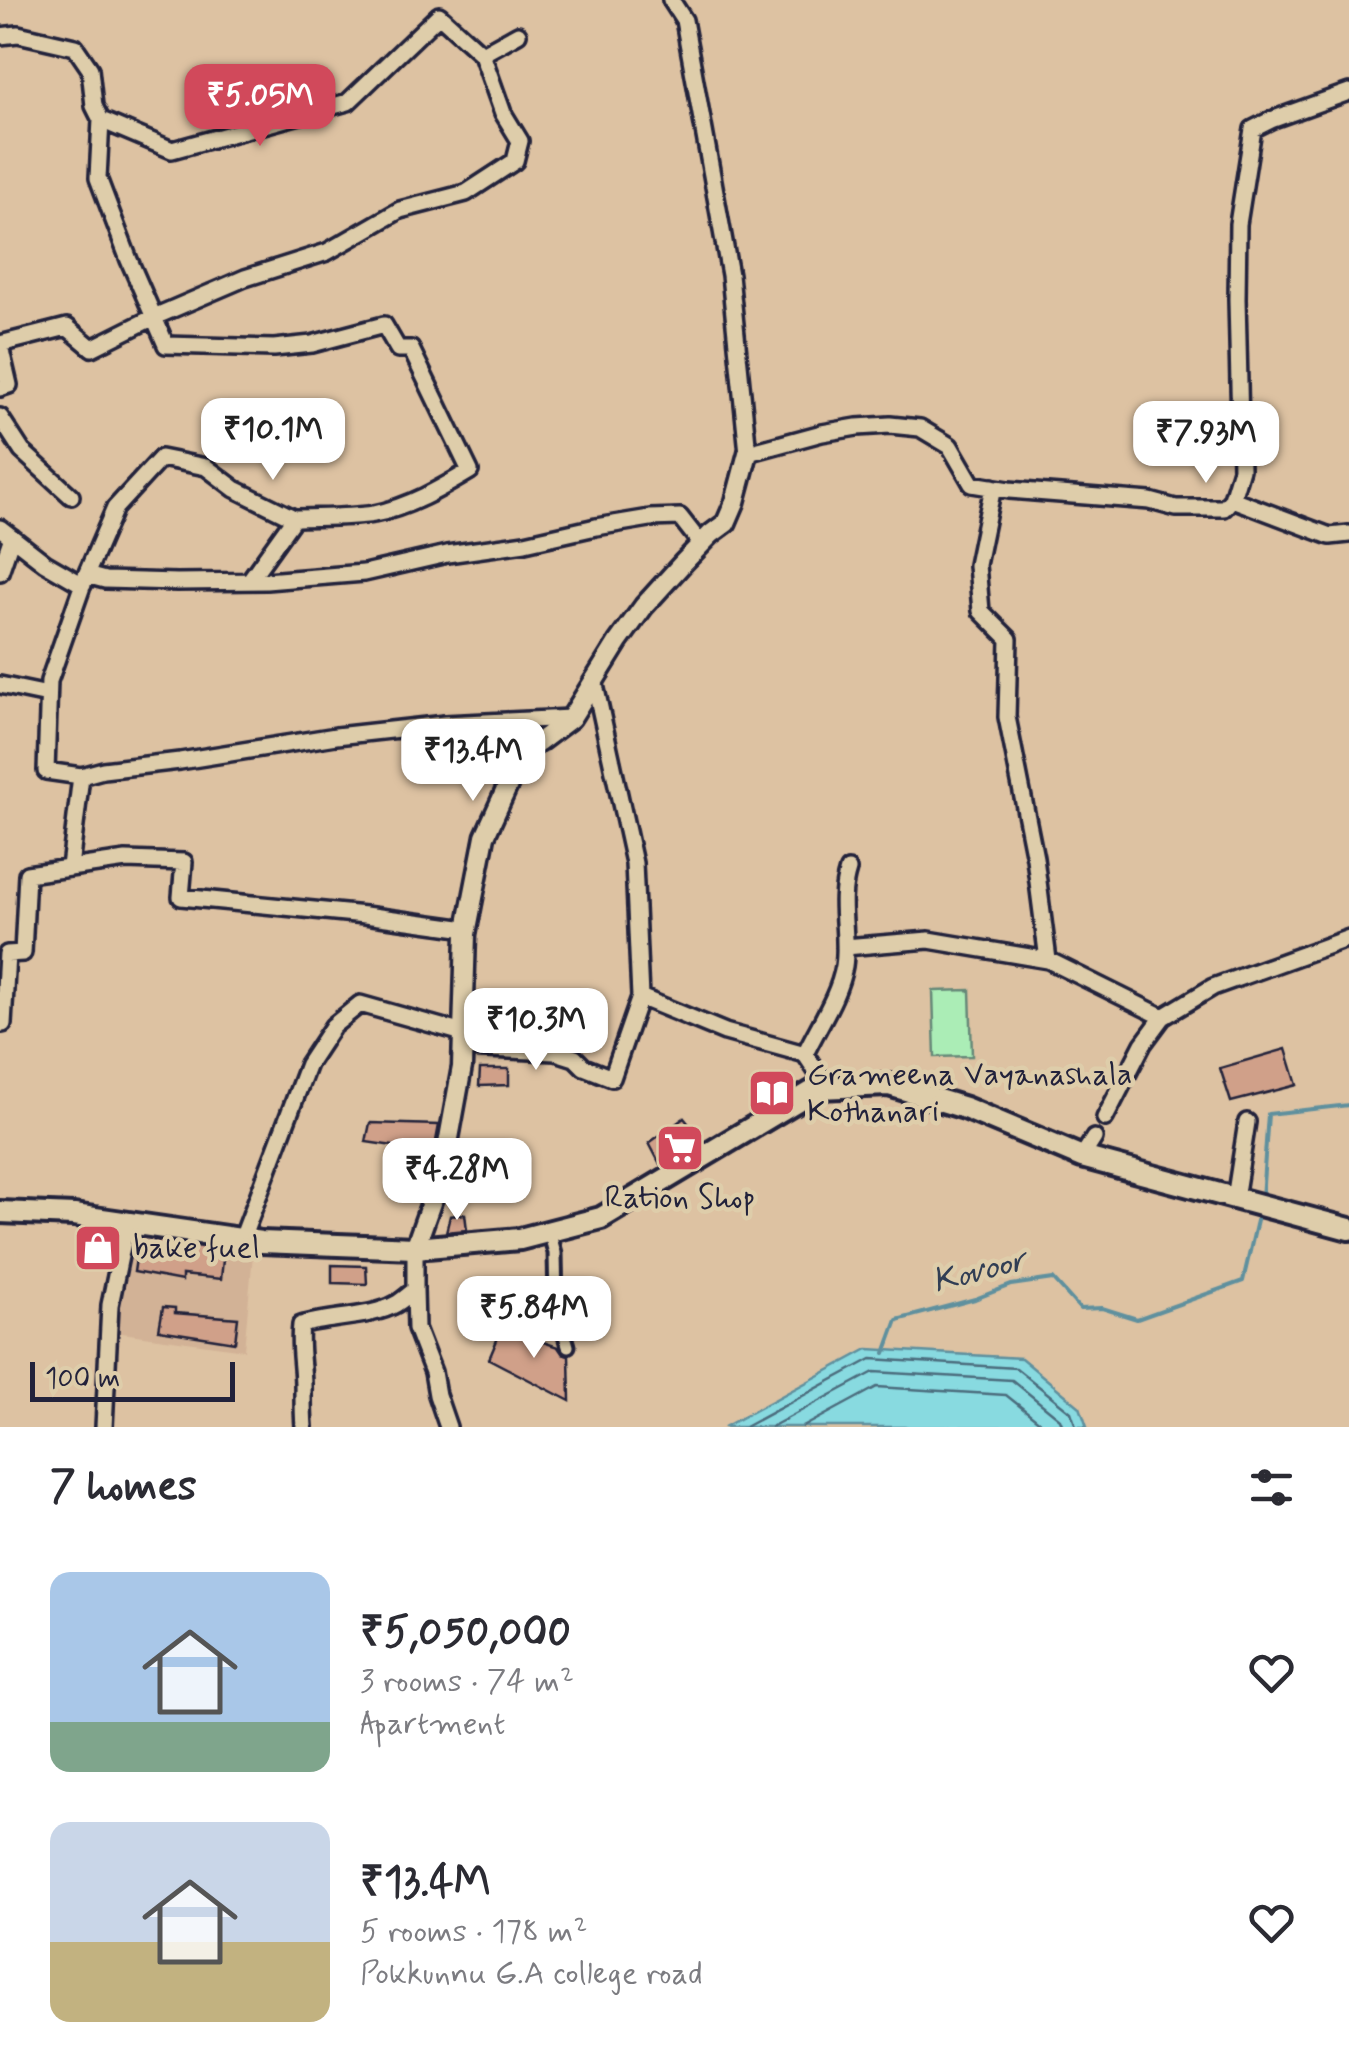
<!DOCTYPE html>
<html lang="en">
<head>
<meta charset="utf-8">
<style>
	:root { --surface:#fff; --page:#f2f2f3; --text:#2b2b33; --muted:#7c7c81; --accent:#d1495b }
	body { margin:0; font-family:Mynerve,sans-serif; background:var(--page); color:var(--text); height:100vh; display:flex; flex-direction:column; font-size:38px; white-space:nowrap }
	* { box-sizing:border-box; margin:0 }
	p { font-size:32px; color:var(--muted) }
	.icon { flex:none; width:55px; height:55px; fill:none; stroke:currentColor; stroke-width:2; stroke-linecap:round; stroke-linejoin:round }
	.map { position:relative; height:1427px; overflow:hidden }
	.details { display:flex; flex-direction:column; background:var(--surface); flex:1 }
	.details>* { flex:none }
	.scale { position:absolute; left:30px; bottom:25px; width:205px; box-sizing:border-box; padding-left:10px; border:5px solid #22223b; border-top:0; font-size:28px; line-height:35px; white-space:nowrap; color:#22223b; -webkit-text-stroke:8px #decdaa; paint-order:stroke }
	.price { position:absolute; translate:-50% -85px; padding:0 22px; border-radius:20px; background:#fff; color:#222; font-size:32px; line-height:65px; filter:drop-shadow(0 2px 5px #0008) }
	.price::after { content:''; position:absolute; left:50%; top:60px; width:30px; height:22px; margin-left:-15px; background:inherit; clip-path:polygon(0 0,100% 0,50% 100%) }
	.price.on { background:var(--accent); color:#fff }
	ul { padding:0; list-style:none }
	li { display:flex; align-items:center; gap:30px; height:250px; padding:0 50px }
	li span { display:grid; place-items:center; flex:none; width:280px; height:200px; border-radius:20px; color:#555 }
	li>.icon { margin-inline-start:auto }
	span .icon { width:120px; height:120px; fill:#fffc; stroke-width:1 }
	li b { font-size:42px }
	h2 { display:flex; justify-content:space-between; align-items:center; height:120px; padding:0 50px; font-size:42px }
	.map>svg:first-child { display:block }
</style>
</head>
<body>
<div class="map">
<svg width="1349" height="1427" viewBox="0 0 1349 1427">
	<rect width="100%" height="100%" fill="#ddc2a2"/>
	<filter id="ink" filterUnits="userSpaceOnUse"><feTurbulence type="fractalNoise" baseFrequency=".01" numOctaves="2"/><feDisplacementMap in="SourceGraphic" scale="20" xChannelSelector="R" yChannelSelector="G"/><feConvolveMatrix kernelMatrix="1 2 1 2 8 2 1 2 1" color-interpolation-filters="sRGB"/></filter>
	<g filter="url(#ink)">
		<path fill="#d2b296" d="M 130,1227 L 254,1244 L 244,1350 L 115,1332 Z"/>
		<path fill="#abedb6" stroke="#668878" stroke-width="2.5" d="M 970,990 L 972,1056 L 935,1057 L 933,991 Z"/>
		<path fill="#88dae0" stroke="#5f909e" stroke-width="2.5" d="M 868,1349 L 1021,1358 L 1080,1407 L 1087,1427 L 724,1427 Z"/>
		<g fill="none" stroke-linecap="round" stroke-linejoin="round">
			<path stroke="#4b6c7d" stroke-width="2.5" d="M 745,1427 L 871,1359 L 1016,1368 L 1071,1412 L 1076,1427
				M 771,1427 L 874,1372 L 1012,1380 L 1060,1419 L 1063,1427
				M 803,1427 L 877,1387 L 1006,1395 L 1046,1427"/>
			<path stroke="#5f909e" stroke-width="4" d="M 1262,1198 L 1268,1114 L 1349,1105
				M 885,1353 L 897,1320 L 975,1299 L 1011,1285 L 1053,1279 L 1080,1309 L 1102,1308 L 1137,1319 L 1243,1281 L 1259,1212"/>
		</g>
		<path fill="#d0a089" stroke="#22223b" stroke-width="2.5" d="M 1286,1049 L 1297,1085 L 1231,1102 L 1220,1068 Z
			M 480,1069 L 509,1069 L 509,1085 L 479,1086 Z
			M 785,1075 L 792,1087 L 759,1107 L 752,1097 Z
			M 684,1118 L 701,1139 L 660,1164 L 649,1143 Z
			M 370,1123 L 439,1125 L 434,1152 L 366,1142 Z
			M 465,1214 L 467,1230 L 446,1232 L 450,1216 Z
			M 154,1240 L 224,1250 L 221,1279 L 182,1275 L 182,1281 L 134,1272 L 137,1251 L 152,1254 Z
			M 332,1265 L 366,1266 L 367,1284 L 332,1283 Z
			M 163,1307 L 175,1308 L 175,1313 L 238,1318 L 235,1342 L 159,1330 Z
			M 502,1328 L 558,1347 L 562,1353 L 569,1355 L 570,1401 L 489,1359 Z"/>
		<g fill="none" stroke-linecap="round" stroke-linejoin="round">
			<g stroke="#22223b" stroke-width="19">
				<path id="pedestrian" d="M 549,1231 L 555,1253 L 556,1305 L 568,1346"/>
			</g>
			<g stroke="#22223b" stroke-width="22">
				<path id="minor" d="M 671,0 L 684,20 L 730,275 L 748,453 L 822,433 L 857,427 L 890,425 L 920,428 L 950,446 L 972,484 L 1009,490 L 1150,501 L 1176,508 L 1224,508 L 1232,499 L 1241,469 L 1237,299 L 1238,224 L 1253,129 L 1271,120 L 1349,92
					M 0,36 L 18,34 L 75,47 L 90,69 L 94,106 L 101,120 L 172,150 L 348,102 L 439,15 L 482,54 L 518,34
					M 101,120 L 98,178 L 129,260 L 166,345 L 274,348 L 312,344 L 384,325 L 398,349 L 411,349 L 470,471 C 440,489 409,507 374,514 C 348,518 320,517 294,518
					M 0,344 L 67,327 L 92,348 L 154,317 L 245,278 L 327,252 L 400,210 L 466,193 L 515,161 L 520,141 L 503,113 L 482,54
					M 0,346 L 9,385 L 0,388
					M 0,417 L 22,451 L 71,496
					M 993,487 L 977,565 L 981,611 L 1009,639 L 1007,717 L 1035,858 L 1048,960
					M 1232,499 L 1330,536 L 1349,534
					M 0,528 L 45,563 L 83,585
					M 0,572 L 12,537
					M 86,575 L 115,508 L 161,458 L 206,467 L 235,489 L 294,518 L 249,581
					M 0,685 L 48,695
					M 81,776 L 103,770 L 180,761 L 336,736 L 445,724 L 571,718
					M 70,867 L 81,776 L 46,771 L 49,681 L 86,575 L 105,580 L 177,582 L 266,581 L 364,573 L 447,554 L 525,543 L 596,527 L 650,518 L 680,517 L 701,544
					M 845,947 L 929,940 L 1048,960 L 1163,1017
					M 640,997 L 725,1032 L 805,1054
					M 0,1024 L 3,1024 L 7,954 L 23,953 L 27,874 L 126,860 L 184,862 L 181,897 L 365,915 L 467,929
					M 462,1048 L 556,1052 L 575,1058 L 584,1067 L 612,1078 L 640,997 L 634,863 L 594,680
					M 827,1087 L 805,1054 C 818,1026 839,996 844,966 C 849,933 837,904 848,870
					M 1105,1118 L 1143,1044 L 1163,1017 L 1213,987 L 1349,938
					M 1082,1157 L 1094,1138
					M 1235,1199 L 1247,1122
					M 242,1239 L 308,1064 L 333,1026 L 360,1004 L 463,1033
					M 415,1290 L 416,1328 L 433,1372 L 437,1395 L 448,1427
					M 104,1427 L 110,1305 L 127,1222
					M 304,1427 C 303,1415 303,1405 303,1393 C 304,1371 298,1348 301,1325 C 328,1317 374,1317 396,1304 C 403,1300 409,1294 415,1290 L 415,1248"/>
			</g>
			<g stroke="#22223b" stroke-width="25">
				<path id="tertiary" d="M 415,1248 L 444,1166 L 462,1067 L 466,934 L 485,836 L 523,752 L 539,742 L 571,718 L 618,642 L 644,606 L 683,563 L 711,534 L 726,523 L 735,502 L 748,453"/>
			</g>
			<g stroke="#22223b" stroke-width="28">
				<path id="secondary" d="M 0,1212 L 74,1215 L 261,1242 L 415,1248 L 520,1239 L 601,1218 L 818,1088 L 889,1085 L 965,1108 L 1082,1157 L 1349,1229"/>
			</g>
			<use href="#pedestrian" stroke="#decdaa" stroke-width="11"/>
			<use href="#minor" stroke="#decdaa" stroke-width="15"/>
			<use href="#tertiary" stroke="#decdaa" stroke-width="18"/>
			<use href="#secondary" stroke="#decdaa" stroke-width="20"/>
		</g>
	</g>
	<defs>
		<g id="library-square" transform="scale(2.5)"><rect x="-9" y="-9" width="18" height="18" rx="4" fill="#d1495b" stroke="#decdaa"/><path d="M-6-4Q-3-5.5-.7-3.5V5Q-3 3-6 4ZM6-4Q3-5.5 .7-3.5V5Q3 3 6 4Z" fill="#fff"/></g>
		<g id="supermarket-square" transform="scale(2.5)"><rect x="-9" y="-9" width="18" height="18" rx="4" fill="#d1495b" stroke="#decdaa"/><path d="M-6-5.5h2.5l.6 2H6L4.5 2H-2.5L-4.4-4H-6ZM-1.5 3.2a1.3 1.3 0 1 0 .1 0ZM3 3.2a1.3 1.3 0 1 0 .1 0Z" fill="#fff"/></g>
		<g id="shop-square" transform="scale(2.5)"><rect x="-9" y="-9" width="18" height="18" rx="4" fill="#d1495b" stroke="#decdaa"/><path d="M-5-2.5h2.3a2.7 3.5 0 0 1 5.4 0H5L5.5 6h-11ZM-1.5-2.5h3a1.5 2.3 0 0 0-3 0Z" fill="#fff"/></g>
	</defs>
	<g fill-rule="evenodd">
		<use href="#library-square" x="772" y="1093"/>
		<use href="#supermarket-square" x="680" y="1148"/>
		<use href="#shop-square" x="98" y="1248"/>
	</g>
	<g text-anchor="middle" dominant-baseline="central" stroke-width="9" stroke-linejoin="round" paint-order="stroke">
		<g font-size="32" fill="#22223b" stroke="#decdaa" text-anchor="start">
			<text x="807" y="1075">Grameena Vayanashala<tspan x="807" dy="37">Kothanari</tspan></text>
			<text x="680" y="1198" text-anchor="middle">Ration Shop</text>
			<text x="133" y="1248">bake fuel</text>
		</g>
		<g font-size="35" font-style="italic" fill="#313e54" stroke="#decdaa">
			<text transform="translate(979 1271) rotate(-14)">Kovoor</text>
		</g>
	</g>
</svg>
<div class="scale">100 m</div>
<b class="price on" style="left:260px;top:149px">₹5.05M</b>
<b class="price" style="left:273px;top:483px">₹10.1M</b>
<b class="price" style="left:1206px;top:486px">₹7.93M</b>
<b class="price" style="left:473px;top:804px">₹13.4M</b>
<b class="price" style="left:536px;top:1073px">₹10.3M</b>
<b class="price" style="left:457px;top:1223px">₹4.28M</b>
<b class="price" style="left:534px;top:1361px">₹5.84M</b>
</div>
<section class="details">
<h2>7 homes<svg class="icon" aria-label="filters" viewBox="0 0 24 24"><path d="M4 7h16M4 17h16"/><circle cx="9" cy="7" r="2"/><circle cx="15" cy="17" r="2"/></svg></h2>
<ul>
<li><span style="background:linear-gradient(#a9c7e8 75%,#7fa58c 0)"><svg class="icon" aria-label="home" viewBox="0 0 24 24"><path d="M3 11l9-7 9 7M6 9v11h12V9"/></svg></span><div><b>₹5,050,000</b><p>3 rooms · 74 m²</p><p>Apartment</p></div><svg class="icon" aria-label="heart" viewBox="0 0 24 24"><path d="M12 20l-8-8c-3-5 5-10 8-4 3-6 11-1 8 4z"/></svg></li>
<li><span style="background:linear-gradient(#c9d6e8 60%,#c2b280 0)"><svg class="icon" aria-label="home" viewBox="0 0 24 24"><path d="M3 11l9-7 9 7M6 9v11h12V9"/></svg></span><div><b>₹13.4M</b><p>5 rooms · 178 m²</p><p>Pokkunnu G.A college road</p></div><svg class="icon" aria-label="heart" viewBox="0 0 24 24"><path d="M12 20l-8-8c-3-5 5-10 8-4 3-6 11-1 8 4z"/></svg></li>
</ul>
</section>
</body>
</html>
